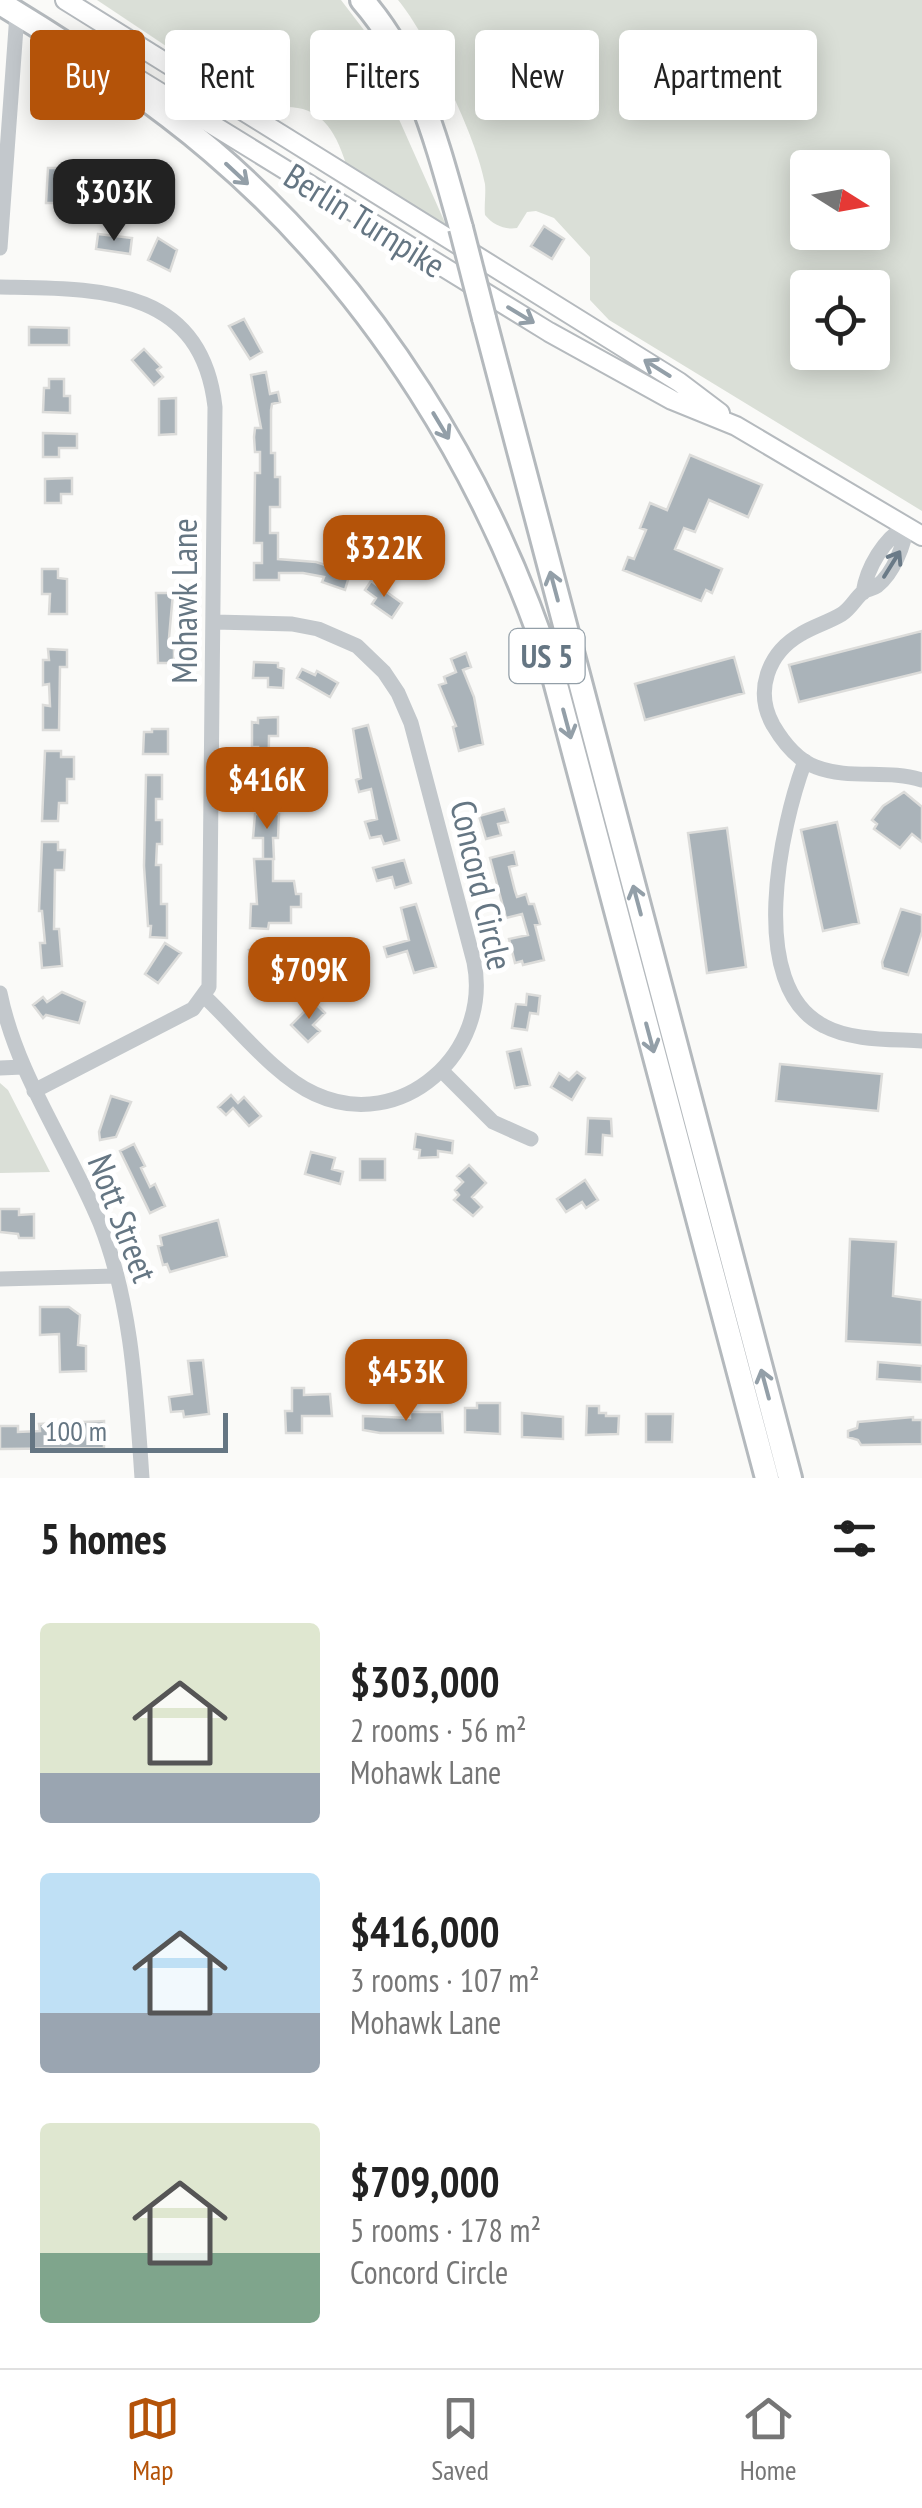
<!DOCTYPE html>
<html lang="en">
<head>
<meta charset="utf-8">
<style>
	:root { --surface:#fff; --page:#f2f2f2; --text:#222; --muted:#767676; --line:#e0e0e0; --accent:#b45309 }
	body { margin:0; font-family:"PT Sans Narrow",sans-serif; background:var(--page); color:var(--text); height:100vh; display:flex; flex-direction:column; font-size:38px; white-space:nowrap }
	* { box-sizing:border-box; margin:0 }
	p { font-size:32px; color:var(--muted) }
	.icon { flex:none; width:55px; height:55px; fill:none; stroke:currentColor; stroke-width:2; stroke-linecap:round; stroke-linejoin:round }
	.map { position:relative; height:1478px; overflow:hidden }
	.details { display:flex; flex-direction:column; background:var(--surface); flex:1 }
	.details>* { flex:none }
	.guide { position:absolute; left:30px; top:30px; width:862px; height:90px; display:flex; gap:20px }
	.needle { width:65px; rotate:101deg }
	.controls { position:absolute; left:790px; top:150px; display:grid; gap:20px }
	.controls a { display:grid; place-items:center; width:100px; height:100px; border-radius:10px; background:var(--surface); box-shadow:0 5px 25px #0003; font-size:50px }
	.scale { position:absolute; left:30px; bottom:25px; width:198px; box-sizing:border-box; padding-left:10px; border:5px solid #657683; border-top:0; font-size:28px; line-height:35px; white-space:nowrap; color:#657683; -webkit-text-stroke:8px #fff; paint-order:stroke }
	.price { position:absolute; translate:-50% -85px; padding:0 22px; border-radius:20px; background:var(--accent); color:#fff; font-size:32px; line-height:65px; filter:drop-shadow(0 2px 5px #0008) }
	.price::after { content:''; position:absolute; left:50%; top:60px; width:30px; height:22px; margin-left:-15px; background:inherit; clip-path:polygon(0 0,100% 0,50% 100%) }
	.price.on { background:#222; color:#fff }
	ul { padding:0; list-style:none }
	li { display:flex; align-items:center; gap:30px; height:250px; padding:0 40px }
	li span { display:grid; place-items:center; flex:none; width:280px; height:200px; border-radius:10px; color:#555 }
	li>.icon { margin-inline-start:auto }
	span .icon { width:120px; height:120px; fill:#fffc; stroke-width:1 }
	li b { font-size:42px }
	h2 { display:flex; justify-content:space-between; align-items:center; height:120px; padding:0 40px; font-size:42px }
	.tag { padding:0 35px; border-radius:10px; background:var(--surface); box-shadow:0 5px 25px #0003; font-size:35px; line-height:90px }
	.tag.on { background:var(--accent); color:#fff }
	.menu { display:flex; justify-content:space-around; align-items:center; height:140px; border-top:2px solid var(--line); background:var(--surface); font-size:28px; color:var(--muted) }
	.menu a { display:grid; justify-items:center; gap:5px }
	.menu .on { color:var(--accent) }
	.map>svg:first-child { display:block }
</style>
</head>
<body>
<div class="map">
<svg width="922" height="1478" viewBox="0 0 922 1478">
	<rect width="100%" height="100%" fill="#fafaf8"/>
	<path fill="#dadfd7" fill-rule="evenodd" d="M 97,0 L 341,0 L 383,55 L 404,92 L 394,108 L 450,234 L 402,198 L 346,164 C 332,119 312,99 262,110 Z
		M 398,0 L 922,0 L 922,511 L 609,320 L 590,300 L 590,257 L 554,218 L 536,211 L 527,212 L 517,228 C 505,230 493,225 485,215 C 484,205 486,195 485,184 C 477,138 428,36 398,0 ZM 808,168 L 872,168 L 872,232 L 808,232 ZM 808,288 L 872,288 L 872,352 L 808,352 Z
		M 0,1083 L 8,1090 L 50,1172 L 0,1173 Z"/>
	<path fill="#aab3b9" stroke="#dcdcda" stroke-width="2.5" d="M 48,168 L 64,168 L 63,203 L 46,203 Z
		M 544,226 L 564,239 L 552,259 L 531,246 Z
		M 98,234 L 132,238 L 130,254 L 96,249 Z
		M 158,238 L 177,250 L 170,271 L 148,260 Z
		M 244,319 L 262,352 L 250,359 L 229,326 Z
		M 29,327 L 69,328 L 69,345 L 29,345 Z
		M 144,349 L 161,367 L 157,370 L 163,377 L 154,385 L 132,360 Z
		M 266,372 L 270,394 L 278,392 L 280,402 L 272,404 L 271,410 L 271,453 L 275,453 L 275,477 L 280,477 L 280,507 L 270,507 L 270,533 L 278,533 L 278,559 L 316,562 L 350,573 L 345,590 L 322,582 L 324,577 L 303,573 L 279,573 L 279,580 L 254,580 L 254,563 L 262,563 L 262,543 L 254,543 L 255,473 L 260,473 L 260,452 L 255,452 L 254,437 L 255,428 L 261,428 L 251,375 Z
		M 49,379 L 64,379 L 64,396 L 70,396 L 70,413 L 43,412 L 44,388 L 49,388 Z
		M 176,398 L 176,434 L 159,435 L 159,399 Z
		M 43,433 L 77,434 L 77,448 L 59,448 L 59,457 L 43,457 Z
		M 690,455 L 762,485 L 748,517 L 709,500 L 695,532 L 684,528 L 675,549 L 722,569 L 712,593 L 706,590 L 701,601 L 623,570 L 628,557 L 634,559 L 646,530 L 640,528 L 650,503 L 667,510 Z
		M 72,478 L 72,494 L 61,494 L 61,503 L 45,503 L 45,479 Z
		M 42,569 L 58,569 L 58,578 L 67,579 L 67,614 L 49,614 L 50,594 L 42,594 Z
		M 371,581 L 402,603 L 392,618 L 372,604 L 376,598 L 365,590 Z
		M 156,593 L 173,593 L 169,638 L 174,639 L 174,663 L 158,663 Z
		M 922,631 L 922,672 L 799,702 L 789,665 Z
		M 48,649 L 67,650 L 67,667 L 60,667 L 59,730 L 43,730 L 43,705 L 50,706 L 49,684 L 43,685 L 43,660 L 49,660 Z
		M 466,653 L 471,667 L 463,670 L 474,697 L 483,744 L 459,751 L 453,727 L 456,726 L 439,685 L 446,683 L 444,677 L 456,672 L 451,659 Z
		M 734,657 L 744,693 L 645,720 L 635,684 Z
		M 254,662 L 278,663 L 278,667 L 284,669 L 283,688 L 268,687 L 268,678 L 253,678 Z
		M 302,669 L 315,675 L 317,671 L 338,683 L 330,697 L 297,678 Z
		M 278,717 L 278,736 L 269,736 L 268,792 L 252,792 L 258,747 L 252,747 L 252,722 L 258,723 L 258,718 Z
		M 368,725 L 399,840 L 384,844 L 381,836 L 370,838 L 365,822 L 377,819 L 371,789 L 359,792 L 356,780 L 361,778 L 353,729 Z
		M 152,729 L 168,729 L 168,754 L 143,754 L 144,732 L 152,732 Z
		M 45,751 L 61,751 L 61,757 L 74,757 L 74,779 L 67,779 L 67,803 L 59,803 L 58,821 L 42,821 Z
		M 146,775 L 162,775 L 162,799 L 156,799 L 156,820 L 162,820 L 162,844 L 157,844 L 156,865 L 161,865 L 161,904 L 167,904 L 167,938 L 150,937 L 151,926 L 148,926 L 144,866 Z
		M 904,792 L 922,807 L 922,842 L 912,834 L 900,848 L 874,829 L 877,824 L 872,820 L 883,806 Z
		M 504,809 L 508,822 L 498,824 L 501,835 L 486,839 L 479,816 Z
		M 255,814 L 279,814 L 278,838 L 273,838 L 274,859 L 263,859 L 263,838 L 253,838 Z
		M 837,822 L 859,923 L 823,931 L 801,830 Z
		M 727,828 L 746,967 L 707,973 L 688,833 Z
		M 42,842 L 58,842 L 58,850 L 65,850 L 64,870 L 55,870 L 54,929 L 59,929 L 62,966 L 42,968 L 40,943 L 45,943 L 42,911 L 39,911 Z
		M 514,852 L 517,865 L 509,867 L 515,891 L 517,897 L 526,894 L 529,904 L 534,904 L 540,924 L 535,925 L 544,960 L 523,965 L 522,961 L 515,963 L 509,939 L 528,935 L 522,914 L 506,918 L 490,858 Z
		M 254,859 L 273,859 L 273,881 L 294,881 L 296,894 L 301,894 L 301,907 L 291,907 L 291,923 L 269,923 L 268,929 L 250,928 L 251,904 L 257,904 Z
		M 404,860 L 411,883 L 395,888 L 392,877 L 377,881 L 373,868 Z
		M 416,904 L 436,967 L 414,973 L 407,951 L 387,957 L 384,947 L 409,940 L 401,908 Z
		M 901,909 L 922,915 L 922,932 L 908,975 L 883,968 L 882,962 Z
		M 165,943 L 181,953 L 158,983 L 145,974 Z
		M 266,943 L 275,972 L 269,975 L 274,988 L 259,994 L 250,972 L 257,969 L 249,950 Z
		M 62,992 L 85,1002 L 79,1023 L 46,1015 L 43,1018 L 33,1005 L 43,997 L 47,1002 Z
		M 527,994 L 540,996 L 538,1014 L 530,1013 L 527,1030 L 512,1028 L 516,1004 L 526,1005 Z
		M 314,1002 L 325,1013 L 313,1025 L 320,1031 L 308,1042 L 291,1025 Z
		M 521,1049 L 530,1085 L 515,1088 L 507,1052 Z
		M 780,1064 L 882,1074 L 878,1111 L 776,1101 Z
		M 577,1072 L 585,1078 L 572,1100 L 551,1087 L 559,1073 L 569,1080 Z
		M 231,1095 L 238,1103 L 244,1097 L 261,1116 L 249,1126 L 233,1108 L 226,1115 L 218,1107 Z
		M 111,1096 L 131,1102 L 116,1137 L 100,1140 L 99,1132 Z
		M 588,1118 L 611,1119 L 612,1136 L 603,1135 L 602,1155 L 586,1154 Z
		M 416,1134 L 453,1141 L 452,1153 L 438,1151 L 438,1157 L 419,1158 L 420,1150 L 414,1149 Z
		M 134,1144 L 145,1166 L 141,1168 L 150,1187 L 155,1184 L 165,1206 L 150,1213 L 120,1151 Z
		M 311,1152 L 335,1158 L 332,1169 L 343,1172 L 340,1184 L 305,1174 Z
		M 360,1159 L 385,1159 L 385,1180 L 360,1180 Z
		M 469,1165 L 486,1183 L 472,1197 L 482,1207 L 473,1216 L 454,1200 L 459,1195 L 455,1190 L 463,1182 L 457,1176 Z
		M 585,1180 L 598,1200 L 586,1208 L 582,1202 L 566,1212 L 557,1199 Z
		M 0,1209 L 19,1209 L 19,1215 L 34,1214 L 34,1238 L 19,1238 L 18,1234 L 0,1232 Z
		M 218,1220 L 227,1256 L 170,1272 L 167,1264 L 163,1265 L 158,1246 L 162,1245 L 160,1236 Z
		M 850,1239 L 896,1242 L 893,1296 L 922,1300 L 922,1345 L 846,1341 Z
		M 40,1307 L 69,1307 L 80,1315 L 78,1345 L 86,1346 L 86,1371 L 60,1372 L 59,1334 L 40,1335 Z
		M 203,1360 L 209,1414 L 184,1417 L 183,1411 L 171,1412 L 169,1397 L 192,1394 L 188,1361 Z
		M 878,1362 L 922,1366 L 922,1382 L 877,1379 Z
		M 292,1388 L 304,1388 L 304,1395 L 330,1394 L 332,1416 L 302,1416 L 302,1433 L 286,1433 L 285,1411 L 292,1411 Z
		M 477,1403 L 500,1403 L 500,1434 L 465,1432 L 465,1408 L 477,1408 Z
		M 587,1406 L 599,1406 L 599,1413 L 606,1413 L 606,1416 L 619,1416 L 618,1434 L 586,1435 Z
		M 410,1412 L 442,1412 L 443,1433 L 380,1433 L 363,1430 L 363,1416 L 410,1418 Z
		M 522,1413 L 563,1417 L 563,1439 L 522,1437 Z
		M 646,1414 L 673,1414 L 672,1442 L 646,1442 Z
		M 913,1417 L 913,1420 L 922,1420 L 922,1444 L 861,1445 L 858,1440 L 848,1437 L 848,1431 L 857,1428 L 858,1422 Z
		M 104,1421 L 104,1448 L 0,1449 L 0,1426 L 18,1426 L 18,1432 L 40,1431 L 39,1424 Z"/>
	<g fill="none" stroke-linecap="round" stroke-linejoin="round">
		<g stroke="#b5babe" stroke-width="22">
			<path id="major" d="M 65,0 L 679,382 L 720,413
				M 120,68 L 549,332 L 672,400 L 736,426 L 922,536"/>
		</g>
		<g stroke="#b4b9bd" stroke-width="28">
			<path id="highway" d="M 362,0 C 419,65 438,147 461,228
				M 0,3 C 73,47 147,96 212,151 C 374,289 491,479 555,681 L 767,1478
				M 484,318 L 790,1478"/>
		</g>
		<path stroke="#c3c8cc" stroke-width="15" d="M 0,248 L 17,14
			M 0,287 C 95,289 201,284 215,407 L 209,987 L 193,1009 L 34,1091
			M 906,526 C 905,544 893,574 877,586 C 873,589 867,589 863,592 C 855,599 851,608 842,614 C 829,622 814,626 801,634 C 768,653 754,691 773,725 C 783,742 797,760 816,767 C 849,780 888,769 922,780
			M 863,593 C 867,567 884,539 906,526
			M 805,761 C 781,825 745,986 824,1026 C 852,1041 891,1039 922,1041
			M 0,993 C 17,1076 68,1145 100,1223 C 132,1304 136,1392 142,1478
			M 205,997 C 237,1027 276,1077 315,1094 C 402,1134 492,1052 474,962 L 411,723 L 398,693 L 384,672 L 357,646 L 318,629 L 292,624 L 214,622
			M 0,1068 L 23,1067
			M 443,1072 L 493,1122 L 531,1139
			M 0,1279 L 116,1276"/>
		<use href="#major" stroke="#fff" stroke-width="18"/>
		<use href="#highway" stroke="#fff" stroke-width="22"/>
		<g stroke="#b4b9bd" stroke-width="28" stroke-linecap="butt">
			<path id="highway-bridge" d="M 461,228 L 484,318"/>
		</g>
		<use href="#highway-bridge" stroke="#fff" stroke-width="22"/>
	</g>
	<defs><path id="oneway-shaft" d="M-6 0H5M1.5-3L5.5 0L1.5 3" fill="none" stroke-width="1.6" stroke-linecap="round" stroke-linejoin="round" transform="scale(2.5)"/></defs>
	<g stroke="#939fa8">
		<use href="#oneway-shaft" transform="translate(237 174) rotate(43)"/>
		<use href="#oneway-shaft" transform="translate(521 315) rotate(31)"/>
		<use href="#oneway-shaft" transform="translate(657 368) rotate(-148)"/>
		<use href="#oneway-shaft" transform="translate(441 426) rotate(59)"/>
		<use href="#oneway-shaft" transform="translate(554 586) rotate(-105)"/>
		<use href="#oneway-shaft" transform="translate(567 724) rotate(75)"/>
		<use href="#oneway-shaft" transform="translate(637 900) rotate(-105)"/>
		<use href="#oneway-shaft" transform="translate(650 1038) rotate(75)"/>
		<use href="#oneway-shaft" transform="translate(765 1384) rotate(-105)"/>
	</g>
	<use stroke="#6a7a87" href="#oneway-shaft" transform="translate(892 564) rotate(-58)"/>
	<g text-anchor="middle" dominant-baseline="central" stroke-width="10" stroke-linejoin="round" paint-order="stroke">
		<rect fill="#fff" stroke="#939fa8" stroke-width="2.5" x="509.5" y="629" width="75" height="54" rx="8"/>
		<g font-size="32" font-weight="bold" fill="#657683">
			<text x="547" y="656">US 5</text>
		</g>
		<g font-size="35" fill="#657683" stroke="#fff">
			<text transform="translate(365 220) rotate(32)">Berlin Turnpike</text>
			<text transform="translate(184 601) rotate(-90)">Mohawk Lane</text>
			<text transform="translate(482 885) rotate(77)">Concord Circle</text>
			<text transform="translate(123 1218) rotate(69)">Nott Street</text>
		</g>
	</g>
</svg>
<div class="controls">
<a><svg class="needle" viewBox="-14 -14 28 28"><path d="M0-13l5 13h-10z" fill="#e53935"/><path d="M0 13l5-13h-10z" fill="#767676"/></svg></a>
<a><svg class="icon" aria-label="locate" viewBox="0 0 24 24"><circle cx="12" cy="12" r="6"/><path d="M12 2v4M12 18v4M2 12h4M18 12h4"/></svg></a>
</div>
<div class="scale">100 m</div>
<b class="price on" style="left:114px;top:244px">$303K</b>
<b class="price" style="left:384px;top:600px">$322K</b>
<b class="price" style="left:267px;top:832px">$416K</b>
<b class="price" style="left:309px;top:1022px">$709K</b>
<b class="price" style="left:406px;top:1424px">$453K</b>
<div class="guide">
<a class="tag on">Buy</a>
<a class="tag">Rent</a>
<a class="tag">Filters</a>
<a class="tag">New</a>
<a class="tag">Apartment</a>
</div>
</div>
<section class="details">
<h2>5 homes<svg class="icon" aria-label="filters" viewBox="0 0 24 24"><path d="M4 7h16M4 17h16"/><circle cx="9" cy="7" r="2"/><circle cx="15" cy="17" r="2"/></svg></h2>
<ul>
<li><span style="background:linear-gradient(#dfe7d0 75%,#9aa5b1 0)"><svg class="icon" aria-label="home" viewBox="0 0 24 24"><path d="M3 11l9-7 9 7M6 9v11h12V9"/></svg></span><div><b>$303,000</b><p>2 rooms · 56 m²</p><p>Mohawk Lane</p></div></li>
<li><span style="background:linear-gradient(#bfe0f5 70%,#9aa5b1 0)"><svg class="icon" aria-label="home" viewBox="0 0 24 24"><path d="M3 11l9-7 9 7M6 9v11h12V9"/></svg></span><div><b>$416,000</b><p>3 rooms · 107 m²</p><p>Mohawk Lane</p></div></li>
<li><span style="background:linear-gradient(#dfe7d0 65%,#7fa58c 0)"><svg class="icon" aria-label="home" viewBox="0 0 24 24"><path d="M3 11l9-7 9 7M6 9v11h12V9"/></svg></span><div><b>$709,000</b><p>5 rooms · 178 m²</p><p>Concord Circle</p></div></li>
</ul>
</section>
<nav class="menu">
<a class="on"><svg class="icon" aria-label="map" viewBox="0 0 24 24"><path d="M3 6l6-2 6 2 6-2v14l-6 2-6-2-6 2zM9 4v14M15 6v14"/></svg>Map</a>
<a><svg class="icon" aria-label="saved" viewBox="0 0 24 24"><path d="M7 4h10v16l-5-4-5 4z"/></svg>Saved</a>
<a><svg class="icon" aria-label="home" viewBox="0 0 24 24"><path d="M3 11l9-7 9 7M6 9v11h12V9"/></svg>Home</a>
</nav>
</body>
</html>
